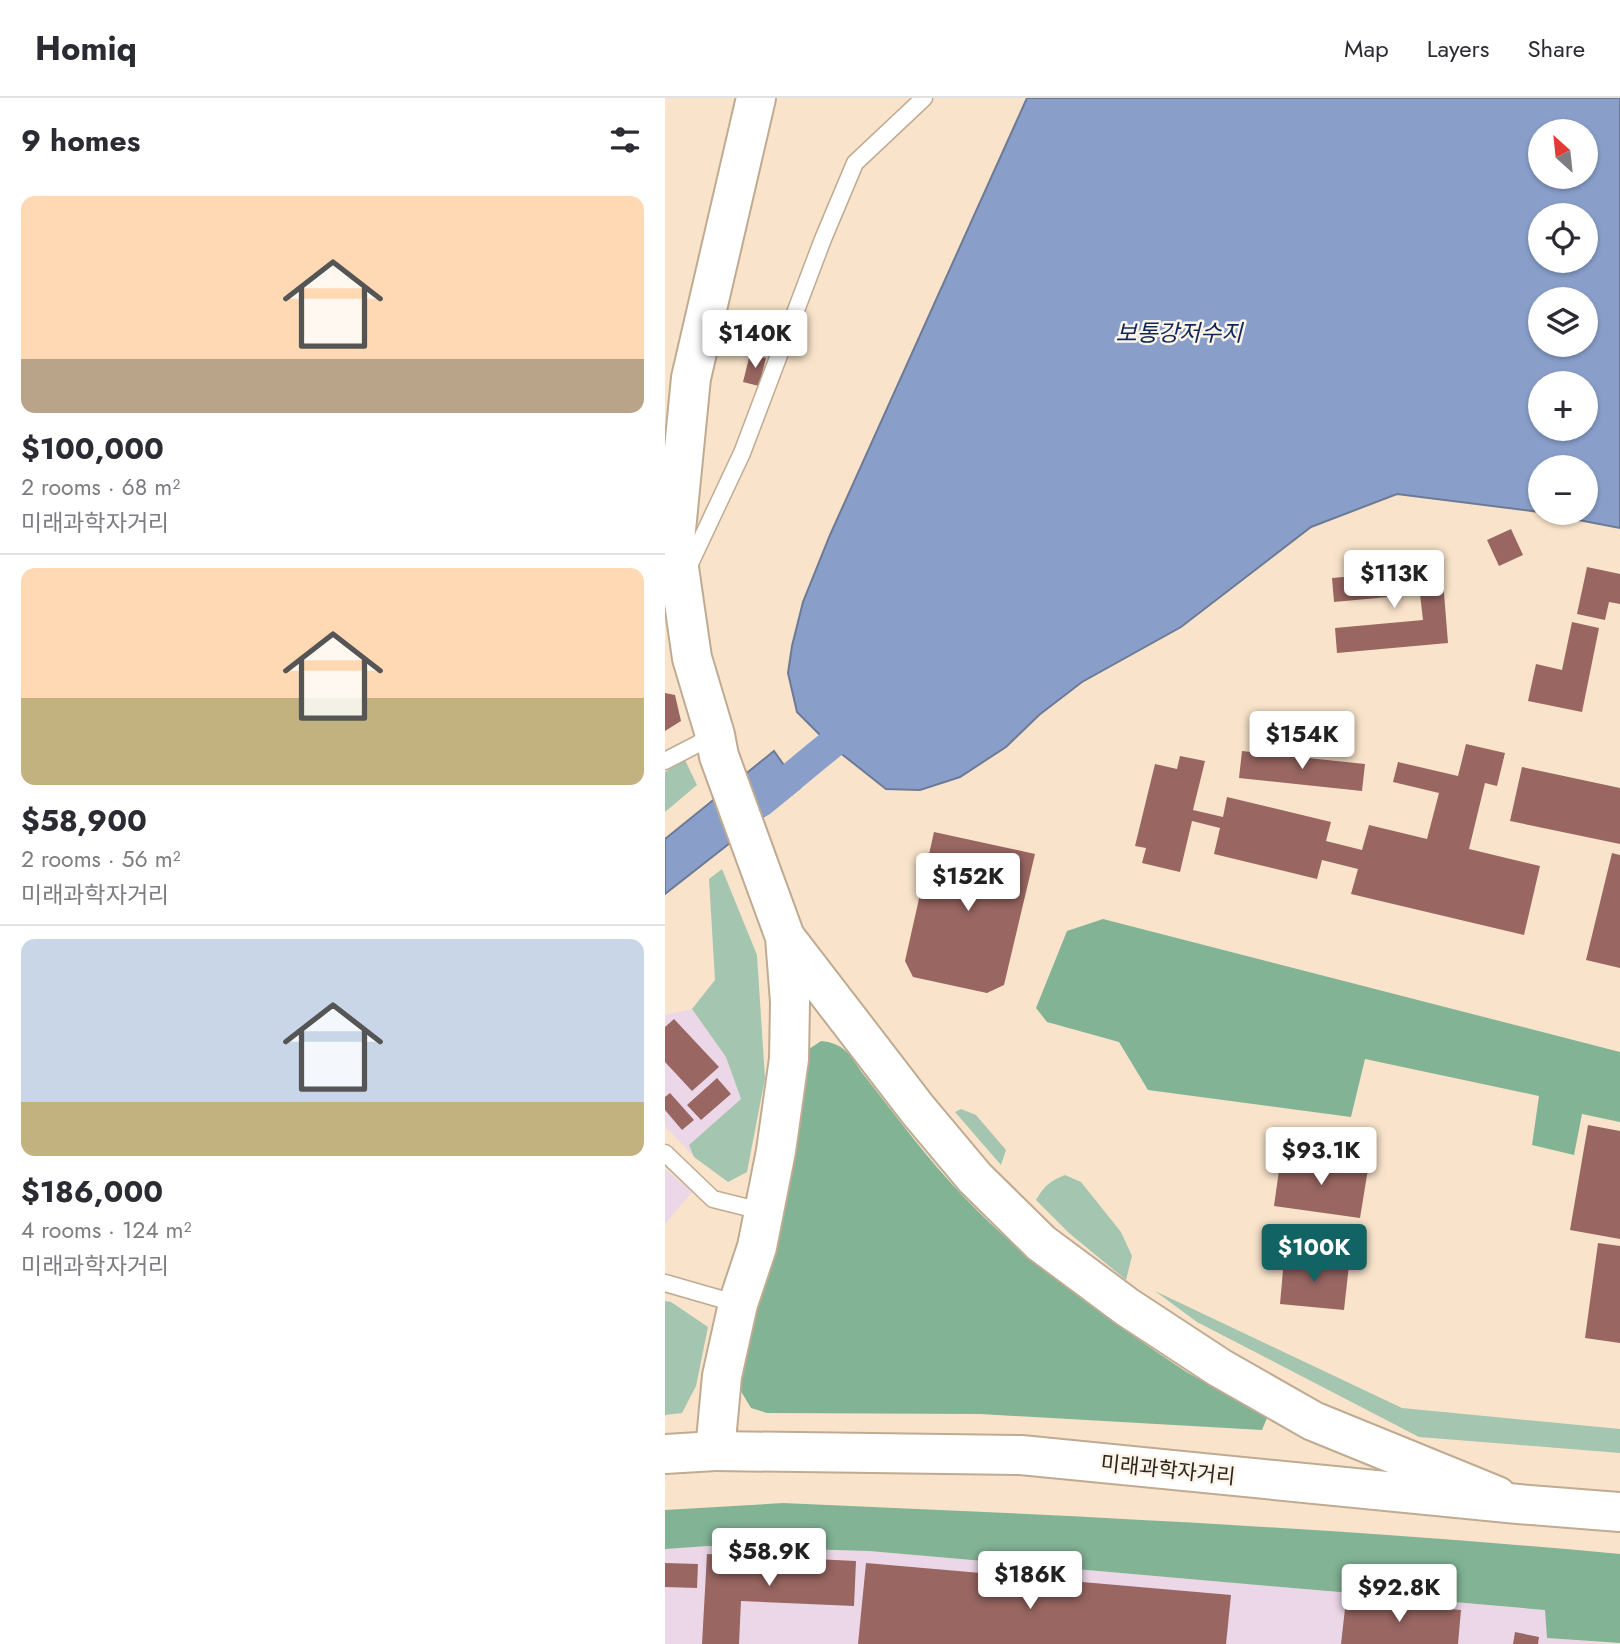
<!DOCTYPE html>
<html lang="en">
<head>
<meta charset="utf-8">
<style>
	:root { --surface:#fff; --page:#f2f2f3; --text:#2b2b33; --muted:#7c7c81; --line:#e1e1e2; --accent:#126364 }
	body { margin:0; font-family:Jost,"Noto Sans KR",sans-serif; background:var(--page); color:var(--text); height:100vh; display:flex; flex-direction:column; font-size:26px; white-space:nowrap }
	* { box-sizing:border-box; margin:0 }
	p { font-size:23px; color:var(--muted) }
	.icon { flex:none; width:38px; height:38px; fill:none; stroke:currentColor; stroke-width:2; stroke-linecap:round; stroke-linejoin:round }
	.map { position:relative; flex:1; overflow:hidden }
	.drawer { display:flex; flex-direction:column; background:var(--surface); width:665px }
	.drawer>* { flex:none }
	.needle { width:46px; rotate:333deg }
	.buttons { position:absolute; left:863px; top:21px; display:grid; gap:14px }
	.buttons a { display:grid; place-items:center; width:70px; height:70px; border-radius:50%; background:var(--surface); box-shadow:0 2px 5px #0004; font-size:35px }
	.price { position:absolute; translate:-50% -60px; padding:0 16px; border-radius:7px; background:#fff; color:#222; font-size:23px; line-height:46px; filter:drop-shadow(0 2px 4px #0008) }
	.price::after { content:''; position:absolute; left:50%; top:42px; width:21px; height:16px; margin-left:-10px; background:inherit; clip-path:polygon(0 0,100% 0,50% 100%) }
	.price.on { background:var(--accent); color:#fff }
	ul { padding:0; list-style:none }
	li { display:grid; align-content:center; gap:14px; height:371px; padding:0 21px }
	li+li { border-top:2px solid var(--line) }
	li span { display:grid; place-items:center; height:217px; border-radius:14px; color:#555 }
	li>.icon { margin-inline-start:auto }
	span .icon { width:126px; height:126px; fill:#fffc; stroke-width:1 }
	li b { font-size:30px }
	h2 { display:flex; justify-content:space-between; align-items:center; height:84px; padding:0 21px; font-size:30px }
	header { display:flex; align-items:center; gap:42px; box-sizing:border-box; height:98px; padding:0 35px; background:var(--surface); border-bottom:2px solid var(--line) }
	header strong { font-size:33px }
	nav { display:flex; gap:38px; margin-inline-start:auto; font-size:24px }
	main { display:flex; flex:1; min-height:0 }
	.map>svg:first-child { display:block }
</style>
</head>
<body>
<header>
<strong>Homiq</strong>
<nav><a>Map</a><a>Layers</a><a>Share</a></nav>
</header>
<main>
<section class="drawer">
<h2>9 homes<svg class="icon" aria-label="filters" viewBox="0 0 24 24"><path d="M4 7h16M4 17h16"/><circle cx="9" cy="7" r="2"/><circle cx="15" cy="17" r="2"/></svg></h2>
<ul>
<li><span style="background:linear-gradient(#ffd9b3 75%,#b9a48a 0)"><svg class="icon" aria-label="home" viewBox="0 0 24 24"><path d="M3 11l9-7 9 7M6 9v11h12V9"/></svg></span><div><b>$100,000</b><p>2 rooms · 68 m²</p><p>미래과학자거리</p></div></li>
<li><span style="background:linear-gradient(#ffd9b3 60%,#c2b280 0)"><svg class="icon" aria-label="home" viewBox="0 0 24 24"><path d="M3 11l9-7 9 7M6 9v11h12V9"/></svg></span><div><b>$58,900</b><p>2 rooms · 56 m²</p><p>미래과학자거리</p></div></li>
<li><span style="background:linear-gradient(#c9d6e8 75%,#c2b280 0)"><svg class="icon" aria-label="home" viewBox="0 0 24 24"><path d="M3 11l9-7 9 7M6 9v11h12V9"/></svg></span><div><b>$186,000</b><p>4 rooms · 124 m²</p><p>미래과학자거리</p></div></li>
</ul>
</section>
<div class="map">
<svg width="955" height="1546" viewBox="0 0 955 1546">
	<rect width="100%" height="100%" fill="#f9e4cb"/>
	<path fill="#ebd7e7" d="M 27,911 L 61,959 L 76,1001 L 24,1047 L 29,1059 L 0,1028 L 0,917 Z
		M 0,1071 L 27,1094 L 0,1126 Z
		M 43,1448 L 204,1453 L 881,1512 L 883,1540 L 955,1546 L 0,1546 L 0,1451 Z"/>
	<path fill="#a4c5b0" d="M 20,662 L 32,687 L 0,714 L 0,674 Z
		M 57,771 L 92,857 L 100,980 L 82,1074 L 63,1084 L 29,1059 L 24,1047 L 76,1001 L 61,959 L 27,911 L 50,882 L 44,781 Z
		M 296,1011 L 311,1017 L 341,1052 L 336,1067 L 290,1014 Z
		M 400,1077 L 416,1084 L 456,1134 L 467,1158 L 461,1182 L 404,1135 L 371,1102 C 379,1088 385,1083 400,1077 Z
		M 490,1193 L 737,1310 L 955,1331 L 955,1355 L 754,1339 L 532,1224 Z
		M 0,1203 L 6,1204 L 43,1229 L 31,1288 L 17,1315 L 0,1317 Z"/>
	<path fill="#82b395" d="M 438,821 L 955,954 L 955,1024 L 917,1016 L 909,1057 L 867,1047 L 874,998 L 700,961 L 686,1019 L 483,992 L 454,944 L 382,924 L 371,910 L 402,833 Z
		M 156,943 C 177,945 185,955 195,972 C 229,1015 261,1060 299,1099 C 361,1164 437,1217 511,1267 C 540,1287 574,1299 602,1320 L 597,1332 L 315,1316 L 102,1315 L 86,1310 L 74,1290 L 75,1281 L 141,953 Z
		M 118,1405 C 397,1417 677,1430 955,1456 L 955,1545 L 882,1540 L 880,1512 L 204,1453 L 43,1448 L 0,1451 L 0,1412 Z"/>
	<path fill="#899fca" stroke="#6d7a96" stroke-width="2" fill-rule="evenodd" d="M 362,0 L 955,0 L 955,430 L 877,415 L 920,415 L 920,369 L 875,369 L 875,414 L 732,396 L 646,429 L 516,529 L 417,584 L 374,617 L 341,649 L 295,679 L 255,692 L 221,691 L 164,646 L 132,614 L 123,575 L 127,548 L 138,504 L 165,437 ZM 875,33 L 920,33 L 920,79 L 875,79 ZM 875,117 L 920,117 L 920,163 L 875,163 ZM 875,201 L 920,201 L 920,247 L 875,247 ZM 875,285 L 920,285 L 920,331 L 875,331 Z
		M 109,653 L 135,690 L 0,796 L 0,741 Z"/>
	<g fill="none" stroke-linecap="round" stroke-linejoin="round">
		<path stroke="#899fca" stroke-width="30" d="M 96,704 C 130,677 161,648 196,624"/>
	</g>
	<path fill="#996661" d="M 85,256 L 101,260 L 94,288 L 78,284 Z
		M 846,431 L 858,457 L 834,468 L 822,442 Z
		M 922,469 L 955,476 L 955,506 L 944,504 L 940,522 L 912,516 Z
		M 777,470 L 783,545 L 672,555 L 670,530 L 758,522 L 755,496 L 669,504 L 667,480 Z
		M 907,524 L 934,530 L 917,614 L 863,603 L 871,566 L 897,572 Z
		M 0,595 L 10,597 L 16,623 L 0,633 Z
		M 801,646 L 840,655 L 832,688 L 820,685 L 804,751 L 875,768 L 859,837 L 686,796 L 693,771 L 657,762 L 652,781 L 549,756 L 555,730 L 527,723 L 515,774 L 477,765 L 481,750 L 470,748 L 490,666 L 512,671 L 515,658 L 540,663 L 528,712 L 558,719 L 562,699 L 666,724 L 661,743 L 697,752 L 704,727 L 762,741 L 774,695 L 728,684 L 733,664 L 793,678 Z
		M 577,653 L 700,666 L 697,693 L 574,680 Z
		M 857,669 L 955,690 L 955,746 L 845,723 Z
		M 269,734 L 370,756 L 339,887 L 322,895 L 248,879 L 240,863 Z
		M 947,755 L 955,757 L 955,870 L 921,862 Z
		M 9,921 L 54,969 L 27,993 L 0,964 L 0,929 Z
		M 52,980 L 66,996 L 36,1022 L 22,1007 Z
		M 5,995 L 29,1022 L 17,1032 L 0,1012 L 0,999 Z
		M 923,1027 L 955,1033 L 955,1141 L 905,1132 Z
		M 616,1058 L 703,1071 L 695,1120 L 609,1108 Z
		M 933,1145 L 955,1148 L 955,1245 L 920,1240 Z
		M 619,1161 L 684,1167 L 679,1212 L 615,1206 Z
		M 42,1456 L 191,1463 L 189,1508 L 76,1503 L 74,1546 L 37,1546 Z
		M 0,1465 L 33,1466 L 32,1490 L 0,1489 Z
		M 201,1465 L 566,1497 L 561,1546 L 193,1546 Z
		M 681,1502 L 796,1512 L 793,1546 L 676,1546 Z
		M 850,1534 L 874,1539 L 873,1546 L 848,1546 Z"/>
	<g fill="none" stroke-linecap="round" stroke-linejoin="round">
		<g stroke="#bfab92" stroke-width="19">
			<path id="service" d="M 22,472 L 77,355 L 158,141 L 190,65 L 259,0
				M 0,663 L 50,637
				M 0,1055 L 48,1101 L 100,1114
				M 0,1185 L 73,1206"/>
		</g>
		<g stroke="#bfab92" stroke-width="42">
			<path id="secondary" d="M 120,839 L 253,1012 L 310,1080 L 376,1145 L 462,1209 L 555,1270 L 648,1323 L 832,1398
				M 50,1353 L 57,1278 L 73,1206 L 92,1149 L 111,1053 L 124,961 L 125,904 L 120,839 L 54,658 L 50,637 L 27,560 L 10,442 L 26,280 L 91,0"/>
		</g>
		<g stroke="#bfab92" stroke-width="42">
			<path id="primary" d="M 50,1353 L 356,1357 L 853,1406 L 955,1414"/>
		</g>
		<g stroke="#bfab92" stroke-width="42">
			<path id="trunk" d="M 0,1356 L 50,1353"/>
		</g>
		<use href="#service" stroke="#fff" stroke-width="16"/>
		<use href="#secondary" stroke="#fff" stroke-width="38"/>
		<use href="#primary" stroke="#fff" stroke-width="38"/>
		<use href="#trunk" stroke="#fff" stroke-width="38"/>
	</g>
	<g text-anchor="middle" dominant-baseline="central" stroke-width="5" stroke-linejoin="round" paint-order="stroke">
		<g font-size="21" fill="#2d251b" stroke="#fcf4e9">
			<text transform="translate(503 1372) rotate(6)">미래과학자거리</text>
		</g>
		<g font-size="23" font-style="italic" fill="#0e275a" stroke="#fcf4e9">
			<text x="514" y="235">보통강저수지</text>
		</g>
	</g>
</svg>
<div class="buttons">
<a><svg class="needle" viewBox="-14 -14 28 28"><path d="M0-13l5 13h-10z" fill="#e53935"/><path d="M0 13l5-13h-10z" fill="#7c7c81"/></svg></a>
<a><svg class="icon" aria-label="locate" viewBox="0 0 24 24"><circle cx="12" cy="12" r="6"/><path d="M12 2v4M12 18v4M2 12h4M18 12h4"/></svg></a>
<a><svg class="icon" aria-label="layers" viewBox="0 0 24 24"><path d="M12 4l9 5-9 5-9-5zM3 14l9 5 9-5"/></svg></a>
<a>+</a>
<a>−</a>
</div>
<b class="price" style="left:90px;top:272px">$140K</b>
<b class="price" style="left:729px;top:512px">$113K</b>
<b class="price" style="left:637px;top:673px">$154K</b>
<b class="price" style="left:303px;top:815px">$152K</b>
<b class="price" style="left:656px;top:1089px">$93.1K</b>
<b class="price on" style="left:649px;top:1186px">$100K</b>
<b class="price" style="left:104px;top:1490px">$58.9K</b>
<b class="price" style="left:365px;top:1513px">$186K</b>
<b class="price" style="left:734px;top:1526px">$92.8K</b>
</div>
</main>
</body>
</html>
